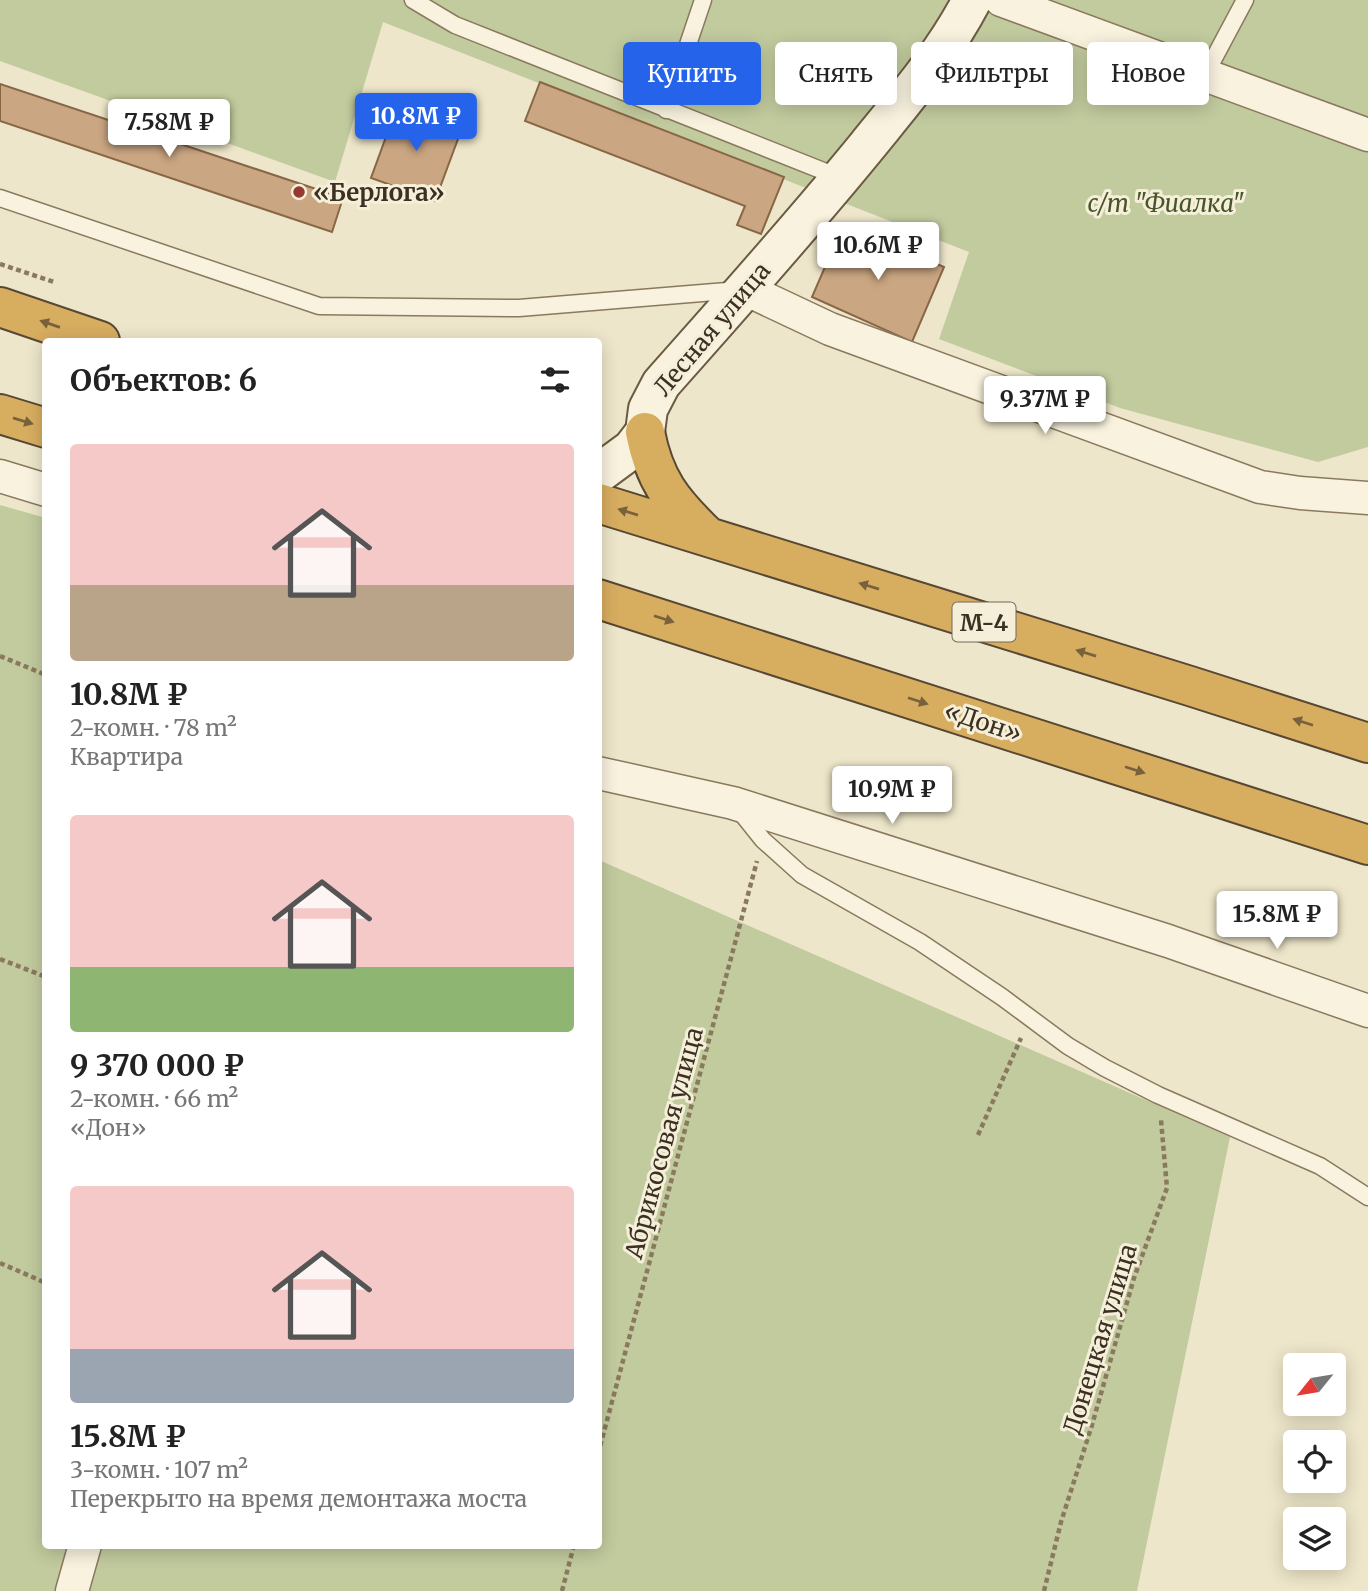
<!DOCTYPE html>
<html lang="ru">
<head>
<meta charset="utf-8">
<style>
	:root { --surface:#fff; --page:#f2f2f2; --text:#222; --muted:#767676; --accent:#2563eb }
	body { margin:0; font-family:Merriweather,serif; background:var(--page); color:var(--text); height:100vh; display:flex; flex-direction:column; font-size:26px; white-space:nowrap }
	* { box-sizing:border-box; margin:0 }
	p { font-size:23px; color:var(--muted) }
	.icon { flex:none; width:38px; height:38px; fill:none; stroke:currentColor; stroke-width:2; stroke-linecap:round; stroke-linejoin:round }
	.map { position:relative; flex:1; overflow:hidden }
	.drawer { position:absolute; left:42px; top:338px; width:560px; height:1211px; display:flex; flex-direction:column; background:var(--surface); border-radius:7px; box-shadow:0 4px 18px #0003 }
	.drawer>* { flex:none }
	.banner { position:absolute; left:623px; top:42px; width:639px; height:63px; display:flex; gap:14px }
	.needle { width:46px; rotate:240deg }
	.controls { position:absolute; left:1283px; top:1353px; display:grid; gap:14px }
	.controls a { display:grid; place-items:center; width:63px; height:63px; border-radius:7px; background:var(--surface); box-shadow:0 4px 18px #0003; font-size:35px }
	.price { position:absolute; translate:-50% -60px; padding:0 16px; border-radius:7px; background:#fff; color:#222; font-size:23px; line-height:46px; filter:drop-shadow(0 2px 4px #0008) }
	.price::after { content:''; position:absolute; left:50%; top:42px; width:21px; height:16px; margin-left:-10px; background:inherit; clip-path:polygon(0 0,100% 0,50% 100%) }
	.price.current { background:var(--accent); color:#fff }
	ul { padding:0; list-style:none }
	li { display:grid; align-content:center; gap:14px; height:371px; padding:0 28px }
	li span { display:grid; place-items:center; height:217px; border-radius:7px; color:#555 }
	li>.icon { margin-inline-start:auto }
	span .icon { width:126px; height:126px; fill:#fffc; stroke-width:1 }
	li b { font-size:30px }
	h2 { display:flex; justify-content:space-between; align-items:center; height:84px; padding:0 28px; font-size:30px }
	.tag { padding:0 24px; border-radius:7px; background:var(--surface); box-shadow:0 4px 18px #0003; font-size:24px; line-height:63px }
	.tag.current { background:var(--accent); color:#fff }
	.map>svg:first-child { display:block }
</style>
</head>
<body>
<div class="map">
<svg width="1368" height="1591" viewBox="0 0 1368 1591">
	<rect width="100%" height="100%" fill="#ede6ca"/>
	<path fill="#c2cb9e" d="M 0,0 L 1368,0 L 1368,447 L 1318,462 L 1120,408 L 939,339 L 969,252 L 383,22 L 335,182 L 0,61 Z
		M 0,505 L 46,518 L 46,1545 L 598,1545 L 599,860 L 1230,1137 L 1137,1591 L 0,1591 Z"/>
	<path fill="#caa682" stroke="#886646" stroke-width="2" d="M 540,82 L 784,177 L 761,234 L 737,225 L 745,206 L 525,121 Z
		M 0,84 L 343,198 L 332,232 L 0,121 Z
		M 398,104 L 462,128 L 435,201 L 371,178 Z
		M 844,223 L 944,267 L 912,342 L 812,297 Z"/>
	<g fill="none" stroke-linecap="round" stroke-linejoin="round">
		<g stroke="#8a795f" stroke-width="19">
			<path id="lane" d="M 413,0 L 455,25 L 841,178
				M 1205,75 L 1245,0
				M 666,110 L 703,0
				M 0,198 L 319,306 L 519,308 L 739,290
				M 739,810 L 763,840 L 802,875 L 920,942 L 1002,997 L 1068,1046 L 1105,1068 L 1158,1095 L 1320,1166 L 1368,1197"/>
		</g>
		<g stroke="#8a795f" stroke-width="35">
			<path id="street" d="M 1001,0 L 1368,135
				M 745,289 L 830,329 L 1260,487 L 1300,493 L 1368,498
				M 0,476 L 46,490
				M 598,773 L 733,803 L 1168,941 L 1368,1011
				M 72,1591 L 85,1545"/>
		</g>
		<g stroke="#6c5a42" stroke-width="42">
			<path id="secondary" d="M 598,474 L 632,449 L 645,432 L 648,409 L 661,384 C 731,305 801,227 867,146 C 905,99 944,54 972,0"/>
		</g>
		<g stroke="#584733" stroke-width="42">
			<path id="highway" d="M 0,307 L 100,341
				M 0,414 L 46,428
				M 645,432 C 654,480 672,502 706,535
				M 598,503 L 1190,686 L 1368,743
				M 598,599 L 1368,845"/>
		</g>
		<path stroke="#8a795f" stroke-width="4.5" stroke-dasharray="5 3.5" stroke-linecap="butt" d="M 0,264 L 54,282
			M 0,656 L 46,675
			M 0,959 L 46,977
			M 978,1135 L 1021,1038
			M 0,1263 L 46,1283
			M 598,1454 L 757,861
			M 562,1591 L 574,1545
			M 1044,1591 L 1061,1522 L 1092,1425 L 1134,1278 L 1167,1188 L 1161,1120"/>
		<use href="#lane" stroke="#f8f2de" stroke-width="16"/>
		<use href="#street" stroke="#f8f2de" stroke-width="32"/>
		<use href="#secondary" stroke="#f8f2de" stroke-width="38"/>
		<use href="#highway" stroke="#d7ad60" stroke-width="38"/>
	</g>
	<defs><path id="oneway-solid" d="M-6-.8H1V-3.2L6.5 0L1 3.2V.8H-6Z" transform="scale(1.75)"/></defs>
	<g fill="#79623b">
		<use href="#oneway-solid" transform="translate(50 324) rotate(-161)"/>
		<use href="#oneway-solid" transform="translate(23 421) rotate(17)"/>
		<use href="#oneway-solid" transform="translate(628 512) rotate(-163)"/>
		<use href="#oneway-solid" transform="translate(869 586) rotate(-163)"/>
		<use href="#oneway-solid" transform="translate(664 619) rotate(18)"/>
		<use href="#oneway-solid" transform="translate(1086 653) rotate(-163)"/>
		<use href="#oneway-solid" transform="translate(918 701) rotate(18)"/>
		<use href="#oneway-solid" transform="translate(1303 722) rotate(-162)"/>
		<use href="#oneway-solid" transform="translate(1135 770) rotate(18)"/>
	</g>
	<circle fill="#963931" stroke="#f5efda" stroke-width="2.5" cx="299" cy="192" r="7"/>
	<g text-anchor="middle" dominant-baseline="central" stroke-width="6" stroke-linejoin="round" paint-order="stroke">
		<rect fill="#f5efda" stroke="#736959" stroke-width="2" x="952.5" y="602.5" width="63" height="39" rx="5"/>
		<g font-size="23" font-weight="bold" fill="#3b3022">
			<text x="984" y="622">М-4</text>
		</g>
		<g font-size="24" font-weight="bold" fill="#3b3022" stroke="#f5efda" text-anchor="start">
			<text x="313" y="192">«Берлога»</text>
		</g>
		<g font-size="24" font-style="italic" fill="#475629" stroke="#f5efda">
			<text x="1166" y="203">с/т "Фиалка"</text>
		</g>
		<g font-size="24" fill="#3b3022" stroke="#f5efda">
			<text transform="translate(712 329) rotate(-50)">Лесная улица</text>
			<text transform="translate(983 722) rotate(18)">«Дон»</text>
			<text transform="translate(664 1143) rotate(-75)">Абрикосовая улица</text>
			<text transform="translate(1100 1339) rotate(-73)">Донецкая улица</text>
		</g>
	</g>
</svg>
<div class="controls">
<a><svg class="needle" viewBox="-14 -14 28 28"><path d="M0-13l5 13h-10z" fill="#e53935"/><path d="M0 13l5-13h-10z" fill="#767676"/></svg></a>
<a><svg class="icon" aria-label="locate" viewBox="0 0 24 24"><circle cx="12" cy="12" r="6"/><path d="M12 2v4M12 18v4M2 12h4M18 12h4"/></svg></a>
<a><svg class="icon" aria-label="layers" viewBox="0 0 24 24"><path d="M12 4l9 5-9 5-9-5zM3 14l9 5 9-5"/></svg></a>
</div>
<b class="price current" style="left:416px;top:153px">10.8M ₽</b>
<b class="price" style="left:169px;top:159px">7.58M ₽</b>
<b class="price" style="left:878px;top:282px">10.6M ₽</b>
<b class="price" style="left:1045px;top:436px">9.37M ₽</b>
<b class="price" style="left:892px;top:826px">10.9M ₽</b>
<b class="price" style="left:1277px;top:951px">15.8M ₽</b>
<div class="banner">
<a class="tag current">Купить</a>
<a class="tag">Снять</a>
<a class="tag">Фильтры</a>
<a class="tag">Новое</a>
</div>
<section class="drawer">
<h2>Объектов: 6<svg class="icon" aria-label="filters" viewBox="0 0 24 24"><path d="M4 7h16M4 17h16"/><circle cx="9" cy="7" r="2"/><circle cx="15" cy="17" r="2"/></svg></h2>
<ul>
<li><span style="background:linear-gradient(#f6c9c9 65%,#b9a48a 0)"><svg class="icon" aria-label="home" viewBox="0 0 24 24"><path d="M3 11l9-7 9 7M6 9v11h12V9"/></svg></span><div><b>10.8M ₽</b><p>2-комн. · 78 m²</p><p>Квартира</p></div></li>
<li><span style="background:linear-gradient(#f6c9c9 70%,#8fb573 0)"><svg class="icon" aria-label="home" viewBox="0 0 24 24"><path d="M3 11l9-7 9 7M6 9v11h12V9"/></svg></span><div><b>9 370 000 ₽</b><p>2-комн. · 66 m²</p><p>«Дон»</p></div></li>
<li><span style="background:linear-gradient(#f6c9c9 75%,#9aa5b1 0)"><svg class="icon" aria-label="home" viewBox="0 0 24 24"><path d="M3 11l9-7 9 7M6 9v11h12V9"/></svg></span><div><b>15.8M ₽</b><p>3-комн. · 107 m²</p><p>Перекрыто на время демонтажа моста</p></div></li>
</ul>
</section>
</div>
</body>
</html>
